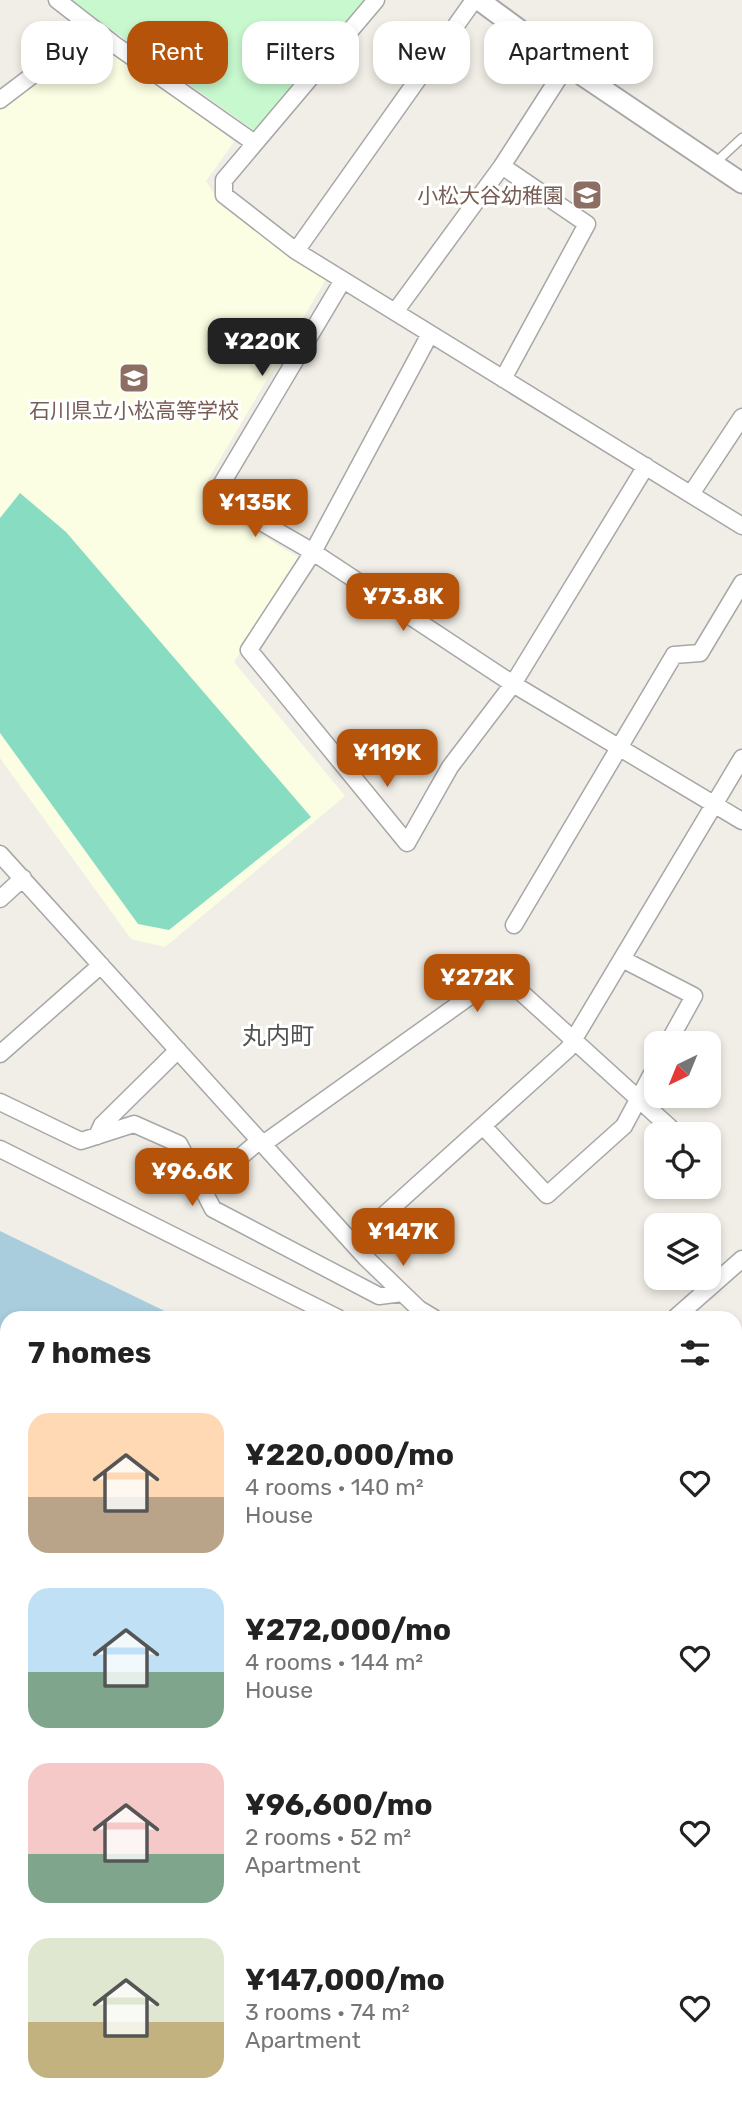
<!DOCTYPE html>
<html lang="en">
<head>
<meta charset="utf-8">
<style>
	:root { --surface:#fff; --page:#f6f6f6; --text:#222; --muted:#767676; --accent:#b45309 }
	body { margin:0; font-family:Rubik,"Noto Sans JP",sans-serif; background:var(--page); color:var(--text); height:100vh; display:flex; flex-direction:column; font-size:26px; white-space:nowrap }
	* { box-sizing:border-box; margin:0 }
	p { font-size:23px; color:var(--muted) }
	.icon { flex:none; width:38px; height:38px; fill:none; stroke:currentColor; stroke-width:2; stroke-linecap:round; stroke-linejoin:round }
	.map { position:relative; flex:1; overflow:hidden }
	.panel { position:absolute; left:0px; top:1311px; width:742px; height:800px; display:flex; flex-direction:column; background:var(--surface); border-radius:21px 21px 0 0; box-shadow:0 4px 10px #0003 }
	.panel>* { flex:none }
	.top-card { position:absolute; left:21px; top:21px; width:700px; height:63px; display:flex; gap:14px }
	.needle { width:46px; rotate:223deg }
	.tools { position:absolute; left:644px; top:1031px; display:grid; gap:14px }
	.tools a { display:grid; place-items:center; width:77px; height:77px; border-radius:14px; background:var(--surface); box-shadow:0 4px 10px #0003; font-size:35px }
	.price { position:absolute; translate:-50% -60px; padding:0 16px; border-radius:14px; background:var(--accent); color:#fff; font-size:23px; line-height:46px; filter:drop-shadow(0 2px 4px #0008) }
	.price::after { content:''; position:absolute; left:50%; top:42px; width:21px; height:16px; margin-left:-10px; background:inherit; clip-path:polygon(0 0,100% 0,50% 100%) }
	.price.active { background:#222; color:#fff }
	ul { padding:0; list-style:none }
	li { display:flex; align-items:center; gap:21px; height:175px; padding:0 28px }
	li span { display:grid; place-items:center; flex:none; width:196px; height:140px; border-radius:21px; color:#555 }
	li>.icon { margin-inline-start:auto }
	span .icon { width:84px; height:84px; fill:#fffc; stroke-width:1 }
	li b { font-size:30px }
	h2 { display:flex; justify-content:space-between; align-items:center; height:84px; padding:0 28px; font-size:30px }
	.pill { padding:0 24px; border-radius:21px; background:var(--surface); box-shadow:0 4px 10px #0003; font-size:24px; line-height:63px }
	.pill.active { background:var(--accent); color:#fff }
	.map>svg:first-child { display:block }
</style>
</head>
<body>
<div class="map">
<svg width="742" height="2109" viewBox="0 0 742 2109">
	<rect width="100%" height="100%" fill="#f1eee7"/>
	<path fill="#fcfee3" d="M 87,20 L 234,142 L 206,181 L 217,199 L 332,269 L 203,488 L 202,500 L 298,557 L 234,662 L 345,796 L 165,947 L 131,939 L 0,758 L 0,102 Z"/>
	<path fill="#eaeed4" d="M 0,1995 L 7,2001 L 7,2104 L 115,2104 L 121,2109 L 0,2109 Z"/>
	<path fill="#c7f8ce" d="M 70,0 L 364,0 L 255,131 Z"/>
	<path fill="#88dcc2" d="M 20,493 L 66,532 L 311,817 L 169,930 L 138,924 L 0,733 L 0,518 Z"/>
	<path fill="#a9cddc" d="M 0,1231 L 179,1318 L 7,1318 L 7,1423 L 0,1420 Z
		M 735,1586 L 742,1590 L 742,1799 L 735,1795 Z"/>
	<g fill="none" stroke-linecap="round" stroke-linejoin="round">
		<g stroke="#a7a7a7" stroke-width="11">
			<path id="service" d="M 714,164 L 742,138"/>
		</g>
		<g stroke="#a7a7a7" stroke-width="19">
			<path id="minor" d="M 57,0 L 115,45 L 253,142
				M 376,0 L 224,180 L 224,195 L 296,251 L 742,526
				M 0,100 L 46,65 L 67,62 L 93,29
				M 502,166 L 587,224 L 503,379
				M 296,251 L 474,0
				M 343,280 L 215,495 L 313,552 L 513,684 L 742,821
				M 395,312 L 502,166 L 567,65
				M 430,334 L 313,552 L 249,650 L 407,843 L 450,767 L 513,684 L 646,466
				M 691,494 L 742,417
				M 0,854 L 366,1258 L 419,1309 L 434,1318
				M 0,899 L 23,878
				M 514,925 L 674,655 L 700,653 L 742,583
				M 622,959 L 694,996 L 668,1043
				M 0,1054 L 101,965
				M 0,1102 L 81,1141 L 134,1124 L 179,1144 L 213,1209 L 379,1296 L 402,1293
				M 483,1126 L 547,1195 L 624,1126 L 656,1066
				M 97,1136 L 102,1125 L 178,1050
				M 263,1144 L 501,974 L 677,1134
				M 0,1149 L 338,1318
				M 709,1163 L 711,1165
				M 203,1189 L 260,1140
				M 353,1243 L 568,1049 L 742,758
				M 675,1318 L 742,1259
				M 0,1476 L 7,1480
				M 735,1477 L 742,1480
				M 0,1513 L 7,1516
				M 735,1515 L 742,1518
				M 4,1696 L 7,1691
				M 735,1849 L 742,1853
				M 0,1893 L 7,1886
				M 735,1895 L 742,1900
				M 735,2018 L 742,2028
				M 548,2109 L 551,2104
				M 617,2109 L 621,2104"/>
		</g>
		<g stroke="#a7a7a7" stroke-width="23">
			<path id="tertiary" d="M 479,0 L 567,65 L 742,183
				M 0,1905 L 7,1912
				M 237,2104 L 247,2109
				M 178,2109 L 183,2104"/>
		</g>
		<use href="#service" stroke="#fff" stroke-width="8"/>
		<use href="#minor" stroke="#fff" stroke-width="16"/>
		<use href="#tertiary" stroke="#fff" stroke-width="19"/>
	</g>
	<defs>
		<g id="school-square" transform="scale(1.575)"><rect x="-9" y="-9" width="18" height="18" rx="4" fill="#8d6e63" stroke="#fff"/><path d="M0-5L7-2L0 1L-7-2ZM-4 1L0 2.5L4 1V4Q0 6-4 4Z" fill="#fff"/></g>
	</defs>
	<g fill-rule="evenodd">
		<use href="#school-square" x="587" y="195"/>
		<use href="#school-square" x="134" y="378"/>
	</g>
	<g text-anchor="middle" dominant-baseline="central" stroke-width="6" stroke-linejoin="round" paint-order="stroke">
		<g font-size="21" fill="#785e54" stroke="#fff" text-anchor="end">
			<text x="564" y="195">小松大谷幼稚園</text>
			<text x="134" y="410" text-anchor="middle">石川県立小松高等学校</text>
		</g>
		<g font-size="24" fill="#535353" stroke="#fff">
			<text x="278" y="1036">丸内町</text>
		</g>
	</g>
</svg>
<div class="tools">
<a><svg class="needle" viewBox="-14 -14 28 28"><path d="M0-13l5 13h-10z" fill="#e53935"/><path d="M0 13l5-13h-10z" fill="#767676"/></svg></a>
<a><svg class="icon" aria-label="locate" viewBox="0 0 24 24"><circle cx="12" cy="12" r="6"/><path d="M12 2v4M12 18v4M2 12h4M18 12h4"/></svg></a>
<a><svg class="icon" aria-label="layers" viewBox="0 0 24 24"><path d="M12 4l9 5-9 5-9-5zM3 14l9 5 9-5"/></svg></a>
</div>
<b class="price active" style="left:262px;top:378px">¥220K</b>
<b class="price" style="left:255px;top:539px">¥135K</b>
<b class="price" style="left:403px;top:633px">¥73.8K</b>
<b class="price" style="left:387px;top:789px">¥119K</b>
<b class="price" style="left:477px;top:1014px">¥272K</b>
<b class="price" style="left:192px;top:1208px">¥96.6K</b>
<b class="price" style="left:403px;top:1268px">¥147K</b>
<div class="top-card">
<a class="pill">Buy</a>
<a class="pill active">Rent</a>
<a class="pill">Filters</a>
<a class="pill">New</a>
<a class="pill">Apartment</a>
</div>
<section class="panel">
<h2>7 homes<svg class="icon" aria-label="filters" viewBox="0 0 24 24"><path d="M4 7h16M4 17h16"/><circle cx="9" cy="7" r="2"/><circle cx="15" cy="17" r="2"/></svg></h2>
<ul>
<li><span style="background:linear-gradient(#ffd9b3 60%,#b9a48a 0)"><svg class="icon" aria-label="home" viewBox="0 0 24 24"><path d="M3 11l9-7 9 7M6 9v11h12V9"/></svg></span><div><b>¥220,000/mo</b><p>4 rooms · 140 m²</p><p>House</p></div><svg class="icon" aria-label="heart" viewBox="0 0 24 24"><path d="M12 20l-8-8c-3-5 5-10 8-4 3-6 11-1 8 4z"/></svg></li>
<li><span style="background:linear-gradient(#bfe0f5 60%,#7fa58c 0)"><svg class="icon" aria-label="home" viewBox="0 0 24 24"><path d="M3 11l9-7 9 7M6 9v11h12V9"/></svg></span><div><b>¥272,000/mo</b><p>4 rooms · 144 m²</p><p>House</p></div><svg class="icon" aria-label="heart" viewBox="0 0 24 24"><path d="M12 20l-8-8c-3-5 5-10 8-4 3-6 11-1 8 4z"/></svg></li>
<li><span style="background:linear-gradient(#f6c9c9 65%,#7fa58c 0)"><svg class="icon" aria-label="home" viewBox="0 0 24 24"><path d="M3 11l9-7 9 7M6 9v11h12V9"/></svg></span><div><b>¥96,600/mo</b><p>2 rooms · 52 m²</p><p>Apartment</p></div><svg class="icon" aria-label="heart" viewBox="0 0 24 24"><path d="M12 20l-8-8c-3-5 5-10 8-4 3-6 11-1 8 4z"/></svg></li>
<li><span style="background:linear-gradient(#dfe7d0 60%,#c2b280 0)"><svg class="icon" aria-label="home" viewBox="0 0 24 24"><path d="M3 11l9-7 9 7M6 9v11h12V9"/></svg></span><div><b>¥147,000/mo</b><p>3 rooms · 74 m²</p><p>Apartment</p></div><svg class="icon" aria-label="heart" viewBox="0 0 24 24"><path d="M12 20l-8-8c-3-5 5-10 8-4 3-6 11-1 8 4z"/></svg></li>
</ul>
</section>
</div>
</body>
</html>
